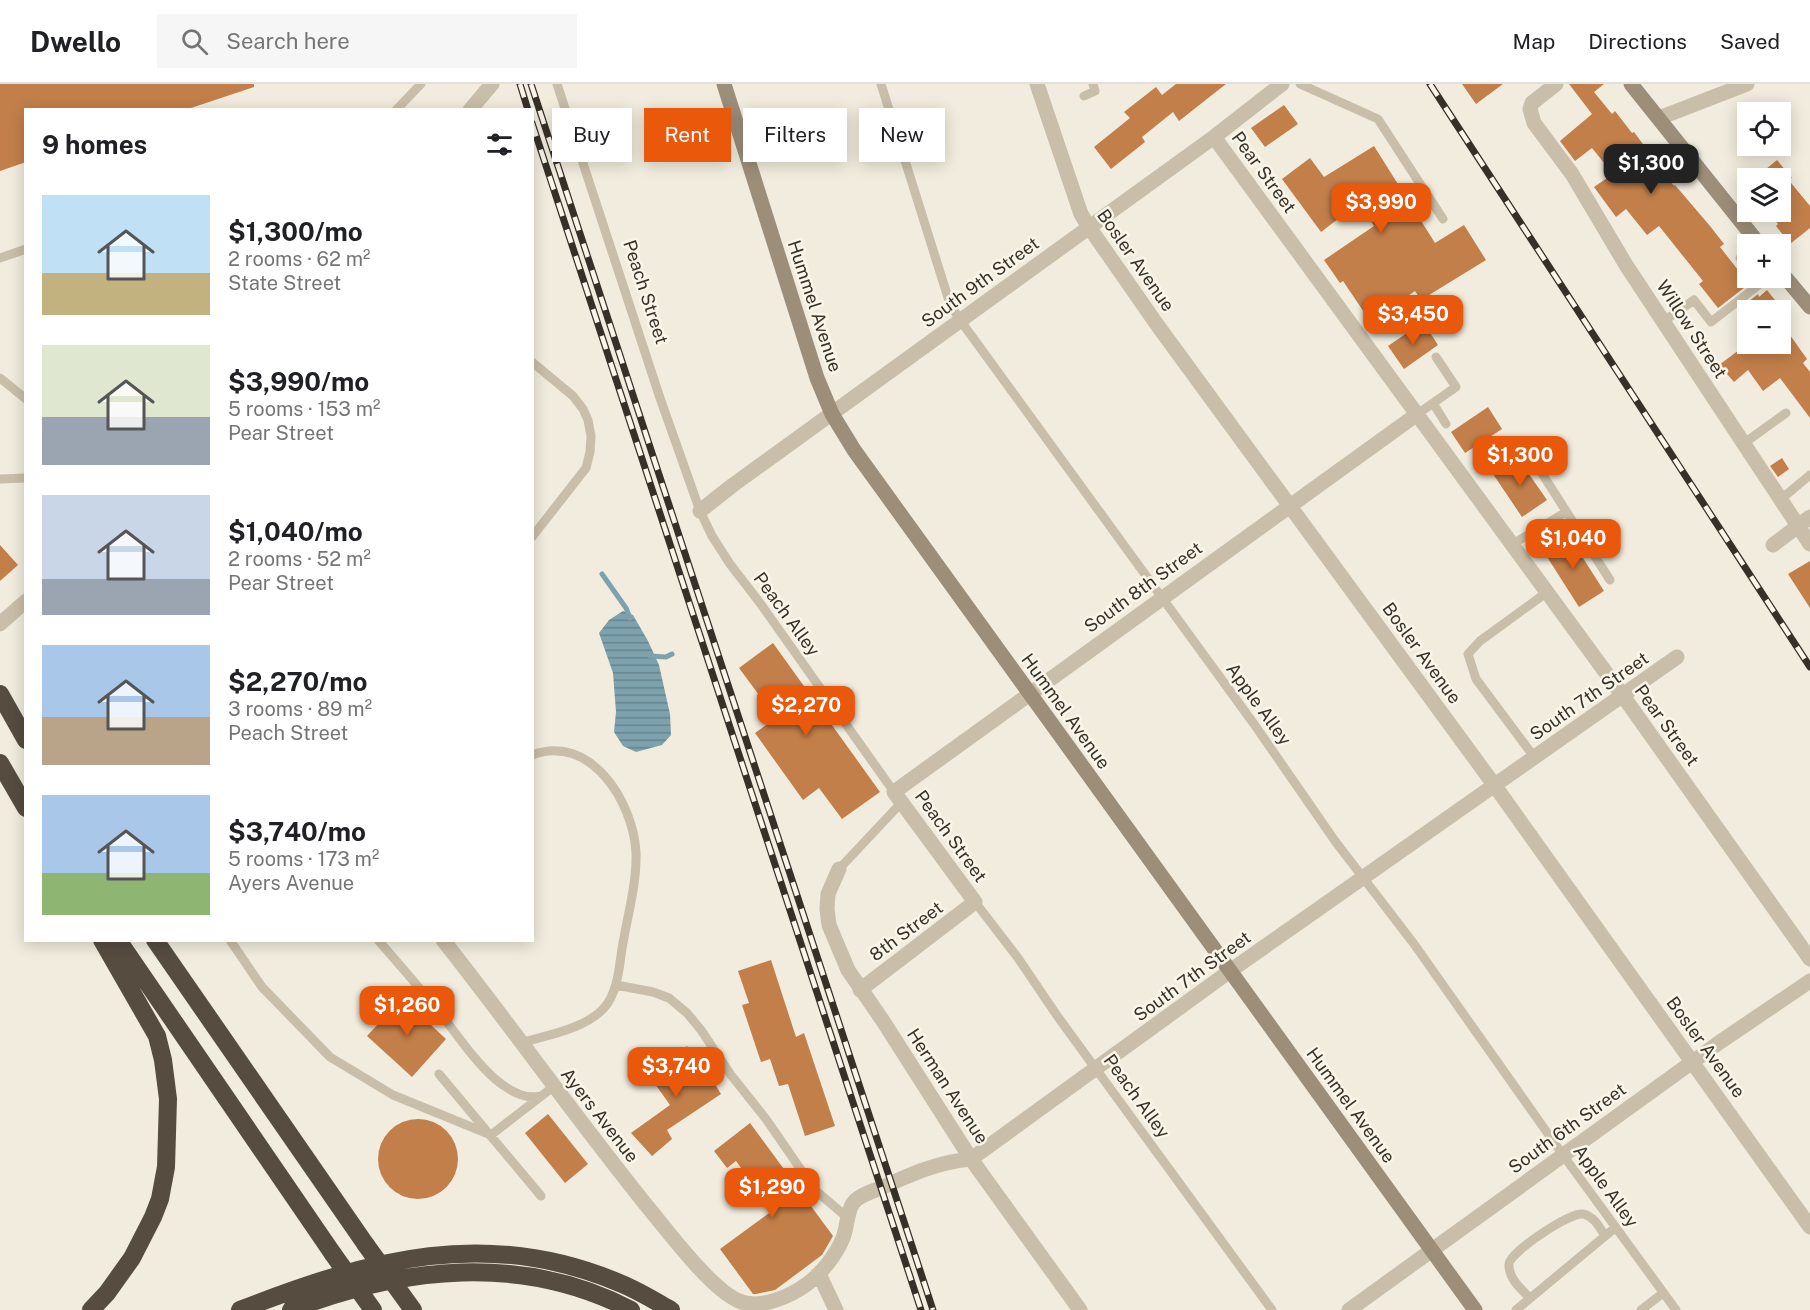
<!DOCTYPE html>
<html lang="en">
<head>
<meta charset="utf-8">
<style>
	:root { --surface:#fff; --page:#f6f6f6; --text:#202124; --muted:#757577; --line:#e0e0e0; --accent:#ea580c }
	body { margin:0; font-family:"Public Sans",sans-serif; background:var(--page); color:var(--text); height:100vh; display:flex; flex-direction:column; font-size:22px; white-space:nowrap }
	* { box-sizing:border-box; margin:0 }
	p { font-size:20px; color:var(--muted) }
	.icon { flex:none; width:33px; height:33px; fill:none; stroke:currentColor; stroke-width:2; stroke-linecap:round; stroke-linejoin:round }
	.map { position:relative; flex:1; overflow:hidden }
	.panel { position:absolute; left:24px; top:24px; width:510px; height:834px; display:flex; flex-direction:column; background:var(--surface); border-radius:0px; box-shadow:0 3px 15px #0003 }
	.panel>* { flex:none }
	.top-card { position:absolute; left:552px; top:24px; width:570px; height:54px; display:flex; gap:12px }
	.fabs { position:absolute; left:1737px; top:18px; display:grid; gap:12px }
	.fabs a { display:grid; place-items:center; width:54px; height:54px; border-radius:0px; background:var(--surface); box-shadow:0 3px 15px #0003; font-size:30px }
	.price { position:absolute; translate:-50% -51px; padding:0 14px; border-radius:12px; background:var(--accent); color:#fff; font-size:20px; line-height:39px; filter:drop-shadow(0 2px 3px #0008) }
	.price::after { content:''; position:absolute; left:50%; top:36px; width:18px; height:14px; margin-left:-9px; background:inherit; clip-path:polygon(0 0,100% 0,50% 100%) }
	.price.selected { background:#222; color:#fff }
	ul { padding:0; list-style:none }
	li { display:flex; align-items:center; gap:18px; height:150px; padding:0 18px }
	li span { display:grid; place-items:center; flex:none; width:168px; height:120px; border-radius:0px; color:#555 }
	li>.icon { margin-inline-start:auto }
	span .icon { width:72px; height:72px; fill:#fffc; stroke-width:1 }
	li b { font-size:26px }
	h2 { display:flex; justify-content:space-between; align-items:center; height:72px; padding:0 18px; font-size:26px }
	.chip { padding:0 21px; border-radius:0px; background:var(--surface); box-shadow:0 3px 15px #0003; font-size:21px; line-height:54px }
	.chip.selected { background:var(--accent); color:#fff }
	header { display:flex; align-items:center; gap:36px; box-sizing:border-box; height:84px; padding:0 30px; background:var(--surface); border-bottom:2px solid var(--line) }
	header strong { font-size:28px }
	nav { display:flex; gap:33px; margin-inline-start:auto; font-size:21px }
	.search { width:420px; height:54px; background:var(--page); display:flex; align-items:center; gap:15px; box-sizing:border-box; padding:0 21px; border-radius:0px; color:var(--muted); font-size:22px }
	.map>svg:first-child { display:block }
</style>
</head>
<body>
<header>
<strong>Dwello</strong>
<div class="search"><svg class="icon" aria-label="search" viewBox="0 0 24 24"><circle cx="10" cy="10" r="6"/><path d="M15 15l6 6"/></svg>Search here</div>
<nav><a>Map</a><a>Directions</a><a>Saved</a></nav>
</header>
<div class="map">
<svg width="1810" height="1226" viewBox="0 0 1810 1226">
	<defs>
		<pattern id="water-rules" width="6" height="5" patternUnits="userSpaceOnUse" patternTransform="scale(1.5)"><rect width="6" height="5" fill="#7da2ae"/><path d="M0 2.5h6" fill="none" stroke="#67848e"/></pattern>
	</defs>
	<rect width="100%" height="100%" fill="#f1ecdd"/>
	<path fill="url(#water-rules)" d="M 623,527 L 633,531 L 648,557 L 659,581 L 670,630 L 671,651 L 662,661 L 636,668 L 623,662 L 614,648 L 616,628 L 613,589 L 599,549 L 609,536 Z"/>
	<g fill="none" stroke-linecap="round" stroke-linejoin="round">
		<path stroke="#7da2ae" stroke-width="5" d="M 602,490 L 626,524 L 630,534
			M 650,572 L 666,573 L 672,570"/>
	</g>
	<path fill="#c27f4a" d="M 0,0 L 254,0 L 254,3 L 185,26 L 26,26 L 26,78 L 0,87 Z
		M 1176,0 L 1226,0 L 1179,37 L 1173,28 L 1142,53 L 1145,58 L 1111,85 L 1094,63 L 1130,34 L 1124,28 L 1156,3 L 1162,11 Z
		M 1462,0 L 1503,0 L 1476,20 Z
		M 1569,0 L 1604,0 L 1594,8 L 1612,30 L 1615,27 L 1632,49 L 1634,48 L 1674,102 L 1675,101 L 1710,142 L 1724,160 L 1720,163 L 1749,200 L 1718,224 L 1699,200 L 1703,197 L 1659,142 L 1647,151 L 1626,125 L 1616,133 L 1594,103 L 1613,90 L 1592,64 L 1575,77 L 1560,57 L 1592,30 Z
		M 1284,21 L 1298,40 L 1265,63 L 1251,44 Z
		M 1374,62 L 1435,159 L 1464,141 L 1486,176 L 1421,216 L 1415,207 L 1370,237 L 1343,197 L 1340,199 L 1324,176 L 1374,142 L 1360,118 L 1321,148 L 1282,95 L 1310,74 L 1324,93 Z
		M 1777,76 L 1792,94 L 1787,94 L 1810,122 L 1810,144 L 1790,160 L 1776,142 L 1778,140 L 1768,128 L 1780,128 L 1780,94 L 1755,94 Z
		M 1767,206 L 1778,220 L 1770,226 L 1739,225 L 1758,210 L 1759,213 Z
		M 1423,238 L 1438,261 L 1404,285 L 1388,262 Z
		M 1790,251 L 1807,275 L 1803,279 L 1810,288 L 1810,334 L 1780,294 L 1763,307 L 1748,286 L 1734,298 L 1719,281 L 1747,260 L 1780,260 Z
		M 1488,323 L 1502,345 L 1465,369 L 1451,348 Z
		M 1517,373 L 1547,416 L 1522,433 L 1493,390 Z
		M 1782,374 L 1789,385 L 1778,393 L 1770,382 Z
		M 1567,449 L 1604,507 L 1579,523 L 1542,465 Z
		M 0,461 L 18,481 L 0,497 Z
		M 1810,477 L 1810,524 L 1788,490 Z
		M 773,559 L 880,708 L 842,735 L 819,704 L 803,716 L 755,649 L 776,634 L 739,584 Z
		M 771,876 L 796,953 L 804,949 L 835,1042 L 805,1052 L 788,1000 L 779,1002 L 770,975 L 761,978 L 742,921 L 749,919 L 738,887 Z
		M 402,914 L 446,955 L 412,993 L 367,952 Z
		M 687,962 L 708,993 L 710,992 L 721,1010 L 667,1046 L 672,1055 L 652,1072 L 631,1049 L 670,1021 L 648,990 Z
		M 548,1030 L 588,1080 L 565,1099 L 525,1049 Z
		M378 1075a40 40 0 1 1 80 0a40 40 0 1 1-80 0Z
		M 750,1039 L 833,1152 L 822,1171 L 775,1206 L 756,1210 L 753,1210 L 720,1165 L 772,1127 L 736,1077 L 727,1084 L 714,1067 Z"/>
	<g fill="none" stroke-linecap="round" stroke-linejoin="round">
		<path stroke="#c9bea9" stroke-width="9" d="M 557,0 L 660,314 L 700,427 L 712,452 L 730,480 L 760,519 L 894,708
			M 881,0 L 950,220 L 960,236 L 1254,640 L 1335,757 L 1414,860 L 1563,1071 L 1676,1226
			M 1300,0 L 1378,35 L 1443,135
			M 1084,12 L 1095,7 L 1093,0
			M 396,26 L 421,0
			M 0,174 L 26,165
			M 1740,174 L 1748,183
			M 1664,237 L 1694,216 L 1711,238 L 1760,200 L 1755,194
			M 532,278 L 573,312 L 583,325 L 588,336 L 591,352 L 590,368 L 586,384 L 532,453
			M 0,294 L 26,315
			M 1433,319 L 1446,340
			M 1416,331 L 1456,303 L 1436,273
			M 1743,360 L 1786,329
			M 1529,369 L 1610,496
			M 0,395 L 26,394
			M 1780,416 L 1810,391
			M 1511,461 L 1566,428
			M 1535,674 L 1476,595 L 1468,570 L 1480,557 L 1546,509
			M 839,785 L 902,718
			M 975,818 L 1018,874 L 1058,933 L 1272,1226
			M 230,856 L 262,903 L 330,973 L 393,1011 L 491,1051 L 553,1003
			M 378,856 C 401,882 423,908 444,934 C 460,955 475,977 495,995 C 507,1005 524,1016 540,1012
			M 616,901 L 653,908 L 669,914 L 687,929 L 701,946 L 731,991 L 766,1035 L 815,1106 L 849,1135
			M 521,959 C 547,951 585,945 604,924 C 619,907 619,880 623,859 C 628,830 637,798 636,768 C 633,718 591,649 532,671
			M 439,990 L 541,1112
			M 1530,1214 C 1521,1205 1508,1194 1509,1180 C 1510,1168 1570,1128 1583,1130 C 1594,1132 1600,1144 1605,1152
			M 1516,1226 L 1616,1143
			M 1641,1226 L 1663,1209"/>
		<path stroke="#c9bea9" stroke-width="15" d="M 1037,0 L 1081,130 L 1089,143 L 1158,242 L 1495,702 L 1810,1143
			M 1556,0 L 1532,19 L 1530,25 L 1534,39 L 1572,90 L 1626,181 L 1810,460
			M 1659,34 L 1747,0
			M 1214,53 L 1623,612 L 1810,875
			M 700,427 L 733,401 L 1214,53 L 1282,0
			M 1773,461 L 1810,433
			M 839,785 L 828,810 L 827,825 L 829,841 L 848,886 L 883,937 L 971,1075 L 1080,1226
			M 443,856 C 514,946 579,1038 651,1127 C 670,1150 712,1206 739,1217 C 760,1226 791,1212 807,1200 C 822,1189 836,1171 843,1154 C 847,1144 847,1127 853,1119 C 859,1111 873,1107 881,1104 C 911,1090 938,1078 971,1075 L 1230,887 L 1677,573
			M 860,906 L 975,818 L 894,708 L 1416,331
			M 819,1190 L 836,1226
			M 1349,1226 L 1720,958 L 1810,897"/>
		<path stroke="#c9bea9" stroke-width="15" d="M 470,26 L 492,0
			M 0,540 L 26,517"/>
		<path stroke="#9d8e7a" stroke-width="15" d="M 724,0 L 817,294 L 832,330 L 854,366 L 1475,1226
			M 1631,0 L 1759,160
			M 1780,187 L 1810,223"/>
		<path stroke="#574c40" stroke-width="18" d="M 0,610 L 26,656
			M 0,679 L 26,724
			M 118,856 L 333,1170
			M 155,856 L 366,1161
			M 91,1226 L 107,1209 L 132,1174 L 153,1133 L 160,1115 L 166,1083 L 168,1015 L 163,976 L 157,952 L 102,856
			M 240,1226 C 370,1175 488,1142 622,1200 C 639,1207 655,1217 671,1226
			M 291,1226 C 401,1183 523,1169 631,1226"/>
		<g stroke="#373029" stroke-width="7">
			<path id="rail" d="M 520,0 L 528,26
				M 531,0 L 933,1226
				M 1430,0 L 1810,583
				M 532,39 L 921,1226"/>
		</g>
		<use href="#rail" stroke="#f9f5e9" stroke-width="4.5" stroke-dasharray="14" stroke-linecap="butt"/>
		<path stroke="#574c40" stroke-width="18" d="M 366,1161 L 413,1226
			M 333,1170 L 373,1226"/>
	</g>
	<g text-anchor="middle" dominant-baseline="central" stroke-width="5" stroke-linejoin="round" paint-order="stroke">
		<g font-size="18" fill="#373029" stroke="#f9f5e9">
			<text transform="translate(1264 88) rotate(54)">Pear Street</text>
			<text transform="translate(1136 176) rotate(55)">Bosler Avenue</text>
			<text transform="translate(980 198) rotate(-36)">South 9th Street</text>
			<text transform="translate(646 208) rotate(72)">Peach Street</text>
			<text transform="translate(815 222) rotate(72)">Hummel Avenue</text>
			<text transform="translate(1692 245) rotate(57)">Willow Street</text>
			<text transform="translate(1143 503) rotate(-36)">South 8th Street</text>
			<text transform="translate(787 530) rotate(54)">Peach Alley</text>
			<text transform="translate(1422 569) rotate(54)">Bosler Avenue</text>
			<text transform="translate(1589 612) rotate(-35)">South 7th Street</text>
			<text transform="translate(1259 620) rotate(54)">Apple Alley</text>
			<text transform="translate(1066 627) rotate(54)">Hummel Avenue</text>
			<text transform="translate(1667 641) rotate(54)">Pear Street</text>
			<text transform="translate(951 752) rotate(54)">Peach Street</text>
			<text transform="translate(906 847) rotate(-37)">8th Street</text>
			<text transform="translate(1192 892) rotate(-36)">South 7th Street</text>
			<text transform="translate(1706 963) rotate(54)">Bosler Avenue</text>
			<text transform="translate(948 1002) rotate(57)">Herman Avenue</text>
			<text transform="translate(1137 1012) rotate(54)">Peach Alley</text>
			<text transform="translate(1351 1021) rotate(54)">Hummel Avenue</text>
			<text transform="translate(600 1031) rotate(52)">Ayers Avenue</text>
			<text transform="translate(1567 1044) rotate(-36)">South 6th Street</text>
			<text transform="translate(1606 1102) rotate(54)">Apple Alley</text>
		</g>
	</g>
</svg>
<div class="fabs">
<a><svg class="icon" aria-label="locate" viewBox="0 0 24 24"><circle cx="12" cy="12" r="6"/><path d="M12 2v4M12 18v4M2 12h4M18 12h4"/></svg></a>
<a><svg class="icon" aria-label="layers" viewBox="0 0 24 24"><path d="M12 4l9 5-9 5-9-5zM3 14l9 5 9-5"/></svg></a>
<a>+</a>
<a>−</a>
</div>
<b class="price selected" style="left:1651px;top:111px">$1,300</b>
<b class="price" style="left:1381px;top:150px">$3,990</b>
<b class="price" style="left:1413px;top:262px">$3,450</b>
<b class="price" style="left:1520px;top:403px">$1,300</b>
<b class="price" style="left:1573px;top:486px">$1,040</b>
<b class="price" style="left:806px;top:653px">$2,270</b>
<b class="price" style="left:407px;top:953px">$1,260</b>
<b class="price" style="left:676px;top:1014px">$3,740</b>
<b class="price" style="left:772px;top:1135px">$1,290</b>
<div class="top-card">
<a class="chip">Buy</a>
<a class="chip selected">Rent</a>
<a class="chip">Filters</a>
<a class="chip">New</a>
</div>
<section class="panel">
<h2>9 homes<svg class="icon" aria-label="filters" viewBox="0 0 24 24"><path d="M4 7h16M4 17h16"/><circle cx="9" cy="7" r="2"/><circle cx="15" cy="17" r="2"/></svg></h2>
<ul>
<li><span style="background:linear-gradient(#bfe0f5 65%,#c2b280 0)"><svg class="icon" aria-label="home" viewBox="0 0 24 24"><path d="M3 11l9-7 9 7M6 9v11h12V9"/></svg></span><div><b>$1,300/mo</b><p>2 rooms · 62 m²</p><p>State Street</p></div></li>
<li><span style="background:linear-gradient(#dfe7d0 60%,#9aa5b1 0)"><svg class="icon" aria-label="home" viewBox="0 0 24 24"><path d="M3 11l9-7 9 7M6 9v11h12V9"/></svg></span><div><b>$3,990/mo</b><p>5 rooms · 153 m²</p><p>Pear Street</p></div></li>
<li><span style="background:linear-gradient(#c9d6e8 70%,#9aa5b1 0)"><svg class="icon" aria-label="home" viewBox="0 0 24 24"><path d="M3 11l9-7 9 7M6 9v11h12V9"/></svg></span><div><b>$1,040/mo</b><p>2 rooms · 52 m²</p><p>Pear Street</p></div></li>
<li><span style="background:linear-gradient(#a9c7e8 60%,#b9a48a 0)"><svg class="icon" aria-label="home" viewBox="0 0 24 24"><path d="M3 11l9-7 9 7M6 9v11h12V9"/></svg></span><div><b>$2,270/mo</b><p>3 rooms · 89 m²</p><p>Peach Street</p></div></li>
<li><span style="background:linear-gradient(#a9c7e8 65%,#8fb573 0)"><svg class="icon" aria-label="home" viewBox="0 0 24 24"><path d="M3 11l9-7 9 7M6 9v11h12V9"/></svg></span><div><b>$3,740/mo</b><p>5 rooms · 173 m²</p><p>Ayers Avenue</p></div></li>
</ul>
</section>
</div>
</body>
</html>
